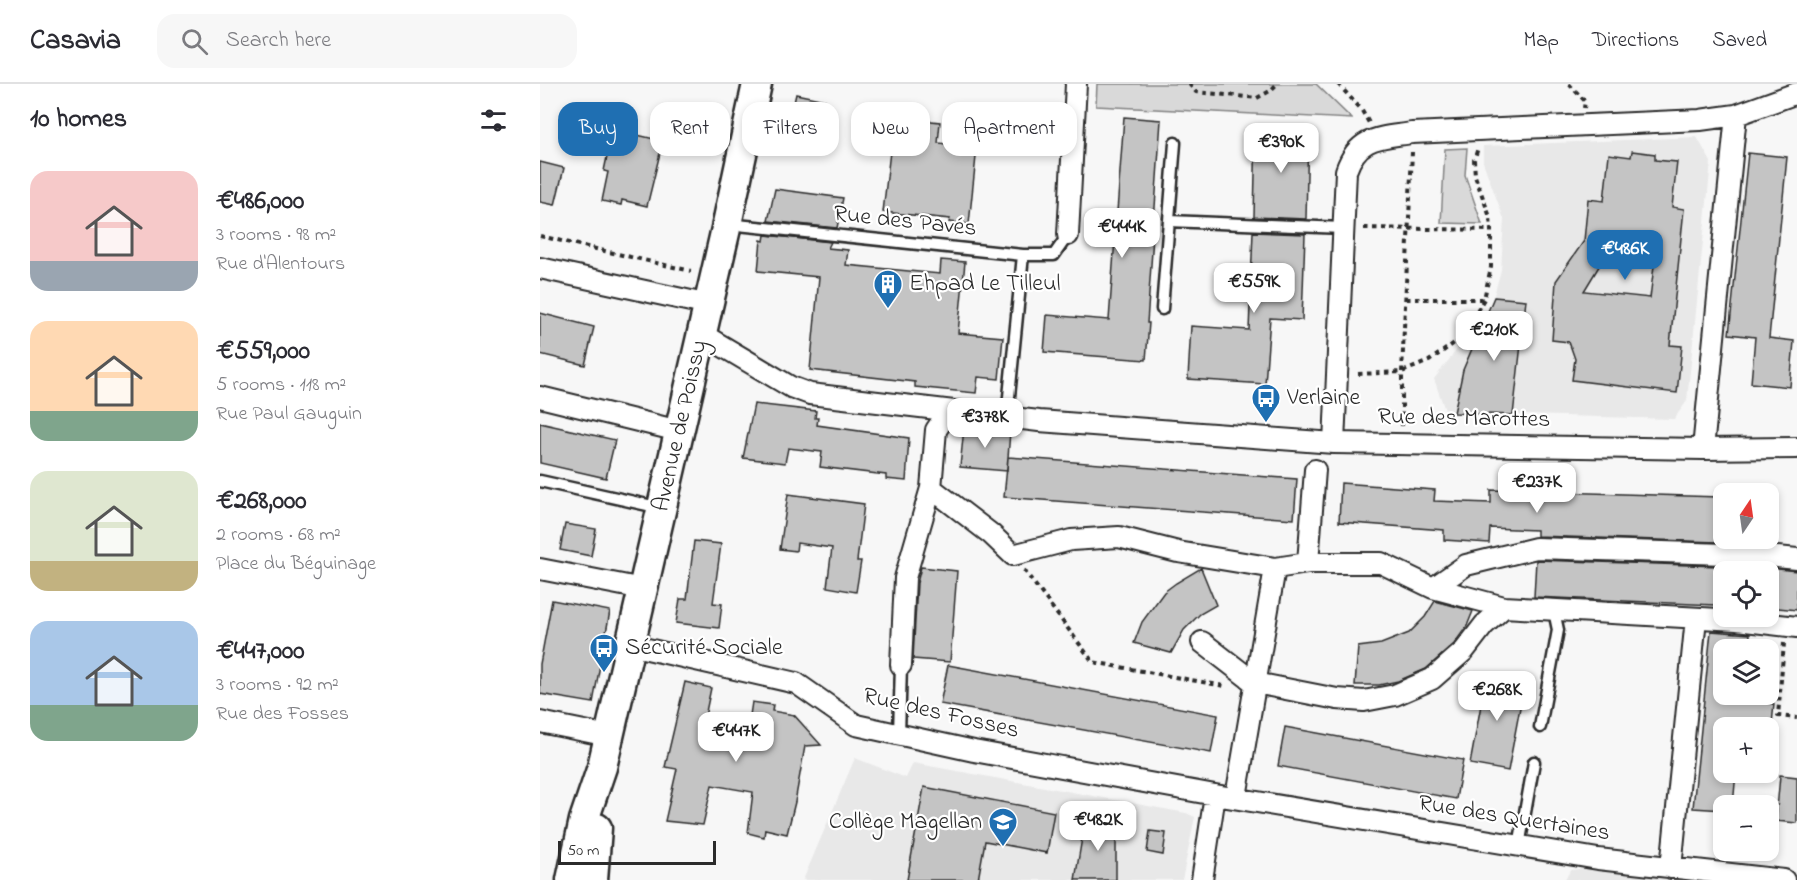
<!DOCTYPE html>
<html lang="en">
<head>
<meta charset="utf-8">
<style>
	:root { --surface:#fff; --page:#f7f7f7; --text:#2b2b33; --muted:#7c7c81; --line:#e1e1e2; --accent:#1f6fb2 }
	body { margin:0; font-family:"Indie Flower",sans-serif; background:var(--page); color:var(--text); height:100vh; display:flex; flex-direction:column; font-size:22px; white-space:nowrap }
	* { box-sizing:border-box; margin:0 }
	p { font-size:20px; color:var(--muted) }
	.icon { flex:none; width:33px; height:33px; fill:none; stroke:currentColor; stroke-width:2; stroke-linecap:round; stroke-linejoin:round }
	.map { position:relative; flex:1; overflow:hidden }
	.drawer { display:flex; flex-direction:column; background:var(--surface); width:540px }
	.drawer>* { flex:none }
	.top-card { position:absolute; left:18px; top:18px; width:570px; height:54px; display:flex; gap:12px }
	.needle { width:39px; rotate:13deg }
	.controls { position:absolute; left:1173px; top:399px; display:grid; gap:12px }
	.controls a { display:grid; place-items:center; width:66px; height:66px; border-radius:12px; background:var(--surface); box-shadow:0 3px 9px #0003; font-size:30px }
	.scale { position:absolute; left:18px; bottom:15px; width:158px; box-sizing:border-box; padding-left:6px; border:3px solid #2b2b2b; border-top:0; font-size:16px; line-height:21px; white-space:nowrap; color:#2b2b2b; -webkit-text-stroke:4px #fff; paint-order:stroke }
	.price { position:absolute; translate:-50% -51px; padding:0 14px; border-radius:12px; background:#fff; color:#222; font-size:20px; line-height:39px; filter:drop-shadow(0 2px 3px #0008) }
	.price::after { content:''; position:absolute; left:50%; top:36px; width:18px; height:14px; margin-left:-9px; background:inherit; clip-path:polygon(0 0,100% 0,50% 100%) }
	.price.on { background:var(--accent); color:#fff }
	ul { padding:0; list-style:none }
	li { display:flex; align-items:center; gap:18px; height:150px; padding:0 30px }
	li span { display:grid; place-items:center; flex:none; width:168px; height:120px; border-radius:18px; color:#555 }
	li>.icon { margin-inline-start:auto }
	span .icon { width:72px; height:72px; fill:#fffc; stroke-width:1 }
	li b { font-size:26px }
	h2 { display:flex; justify-content:space-between; align-items:center; height:72px; padding:0 30px; font-size:26px }
	.pill { padding:0 21px; border-radius:18px; background:var(--surface); box-shadow:0 3px 9px #0003; font-size:21px; line-height:54px }
	.pill.on { background:var(--accent); color:#fff }
	header { display:flex; align-items:center; gap:36px; box-sizing:border-box; height:84px; padding:0 30px; background:var(--surface); border-bottom:2px solid var(--line) }
	header strong { font-size:28px }
	nav { display:flex; gap:33px; margin-inline-start:auto; font-size:21px }
	.search { width:420px; height:54px; background:var(--page); display:flex; align-items:center; gap:15px; box-sizing:border-box; padding:0 21px; border-radius:18px; color:var(--muted); font-size:22px }
	main { display:flex; flex:1; min-height:0 }
	.map>svg:first-child { display:block }
</style>
</head>
<body>
<header>
<strong>Casavia</strong>
<div class="search"><svg class="icon" aria-label="search" viewBox="0 0 24 24"><circle cx="10" cy="10" r="6"/><path d="M15 15l6 6"/></svg>Search here</div>
<nav><a>Map</a><a>Directions</a><a>Saved</a></nav>
</header>
<main>
<section class="drawer">
<h2>10 homes<svg class="icon" aria-label="filters" viewBox="0 0 24 24"><path d="M4 7h16M4 17h16"/><circle cx="9" cy="7" r="2"/><circle cx="15" cy="17" r="2"/></svg></h2>
<ul>
<li><span style="background:linear-gradient(#f6c9c9 75%,#9aa5b1 0)"><svg class="icon" aria-label="home" viewBox="0 0 24 24"><path d="M3 11l9-7 9 7M6 9v11h12V9"/></svg></span><div><b>€486,000</b><p>3 rooms · 98 m²</p><p>Rue d'Alentours</p></div></li>
<li><span style="background:linear-gradient(#ffd9b3 75%,#7fa58c 0)"><svg class="icon" aria-label="home" viewBox="0 0 24 24"><path d="M3 11l9-7 9 7M6 9v11h12V9"/></svg></span><div><b>€559,000</b><p>5 rooms · 118 m²</p><p>Rue Paul Gauguin</p></div></li>
<li><span style="background:linear-gradient(#dfe7d0 75%,#c2b280 0)"><svg class="icon" aria-label="home" viewBox="0 0 24 24"><path d="M3 11l9-7 9 7M6 9v11h12V9"/></svg></span><div><b>€268,000</b><p>2 rooms · 68 m²</p><p>Place du Béguinage</p></div></li>
<li><span style="background:linear-gradient(#a9c7e8 70%,#7fa58c 0)"><svg class="icon" aria-label="home" viewBox="0 0 24 24"><path d="M3 11l9-7 9 7M6 9v11h12V9"/></svg></span><div><b>€447,000</b><p>3 rooms · 92 m²</p><p>Rue des Fosses</p></div></li>
</ul>
</section>
<div class="map">
<svg width="1257" height="796" viewBox="0 0 1257 796">
	<rect width="100%" height="100%" fill="#f7f7f7"/>
	<filter id="ink" filterUnits="userSpaceOnUse"><feTurbulence type="fractalNoise" baseFrequency=".0167" numOctaves="2"/><feDisplacementMap in="SourceGraphic" scale="12" xChannelSelector="R" yChannelSelector="G"/><feConvolveMatrix kernelMatrix="1 2 1 2 8 2 1 2 1" color-interpolation-filters="sRGB"/></filter>
	<g filter="url(#ink)">
		<path fill="#e8e8e8" d="M 1157,53 L 1171,78 L 1147,317 L 1134,335 L 906,329 L 894,295 L 951,222 L 961,186 L 964,135 L 943,78 L 943,62 Z
			M 315,674 L 366,694 L 373,679 L 646,729 L 655,733 L 642,796 L 263,796 Z
			M 1045,784 L 1148,796 L 1024,796 L 1031,786 Z"/>
		<path fill="#d9d9d9" stroke="#828282" stroke-width="1.5" d="M 557,0 L 776,0 L 812,35 L 556,22 Z
			M 927,64 L 925,91 L 942,140 L 901,139 L 905,65 Z"/>
		<path fill="#c4c4c4" stroke="#2b2b2b" stroke-width="1.5" fill-rule="evenodd" d="M 256,10 L 285,16 L 278,50 L 248,44 Z
			M 354,33 L 400,38 L 398,59 L 437,63 L 429,140 L 409,138 L 410,135 L 343,128 Z
			M 584,33 L 621,36 L 607,239 L 609,239 L 606,276 L 504,268 L 507,231 L 569,236 Z
			M 80,41 L 98,46 L 97,51 L 123,57 L 107,122 L 82,116 L 81,121 L 62,117 L 68,88 L 64,87 L 68,68 L 73,69 Z
			M 716,45 L 768,46 L 766,135 L 714,133 Z
			M 1092,67 L 1115,70 L 1115,76 L 1137,78 L 1132,123 L 1144,125 L 1130,261 L 1142,262 L 1137,309 L 1032,296 L 1035,275 L 1029,258 L 1012,256 L 1016,197 L 1044,157 L 1048,115 L 1064,117 L 1069,70 L 1091,73 ZM 1067,169 L 1115,174 L 1110,214 L 1044,207 Z
			M 1208,69 L 1247,73 L 1229,254 L 1254,257 L 1250,303 L 1211,299 L 1215,253 L 1189,250 Z
			M 0,78 L 24,84 L 15,121 L 0,118 Z
			M 235,105 L 303,114 L 297,144 L 228,137 Z
			M 713,148 L 765,150 L 762,236 L 730,234 L 725,300 L 648,295 L 651,242 L 709,246 Z
			M 225,151 L 291,158 L 288,164 L 308,166 L 306,181 L 400,190 L 401,176 L 425,178 L 418,249 L 463,253 L 459,295 L 438,293 L 436,309 L 375,303 L 375,298 L 270,286 L 279,193 L 218,187 L 221,156 L 224,157 Z
			M 954,213 L 986,216 L 973,331 L 914,329 L 923,286 Z
			M 0,229 L 54,243 L 45,281 L 0,270 Z
			M 214,320 L 276,327 L 275,334 L 278,334 L 277,341 L 369,354 L 366,397 L 346,395 L 346,391 L 280,383 L 282,368 L 248,364 L 245,379 L 203,374 Z
			M 0,339 L 75,356 L 66,394 L 0,379 Z
			M 424,344 L 470,347 L 467,387 L 420,383 Z
			M 468,373 L 757,395 L 754,435 L 464,413 Z
			M 801,399 L 895,406 L 894,417 L 951,419 L 951,406 L 1180,413 L 1178,458 L 997,452 L 997,446 L 950,444 L 949,459 L 904,456 L 904,446 L 799,438 Z
			M 248,410 L 324,420 L 317,477 L 321,477 L 316,508 L 287,503 L 292,464 L 257,459 L 256,467 L 240,465 Z
			M 25,440 L 56,445 L 51,472 L 20,466 Z
			M 154,457 L 181,460 L 173,519 L 182,520 L 179,544 L 136,539 L 140,515 L 147,515 Z
			M 996,476 L 1178,482 L 1176,521 L 994,513 Z
			M 381,483 L 417,487 L 410,578 L 373,575 L 377,499 Z
			M 661,484 L 676,521 L 660,530 L 644,546 L 631,569 L 594,559 L 602,538 L 624,508 L 636,499 Z
			M 1228,484 L 1257,487 L 1257,526 L 1228,523 Z
			M 12,516 L 70,527 L 53,619 L 0,610 L 0,580 Z
			M 895,517 L 933,527 L 927,542 L 914,560 L 886,585 L 858,597 L 839,601 L 815,601 L 818,563 L 841,560 L 869,549 L 885,533 Z
			M 1171,547 L 1210,550 L 1209,566 L 1184,566 L 1184,610 L 1204,610 L 1203,617 L 1234,620 L 1232,640 L 1201,637 L 1201,644 L 1184,644 L 1184,688 L 1196,688 L 1193,722 L 1184,722 L 1184,726 L 1153,724 Z
			M 408,581 L 678,631 L 671,669 L 400,620 Z
			M 947,589 L 985,597 L 968,687 L 930,680 Z
			M 145,598 L 171,604 L 163,642 L 168,643 L 167,646 L 206,658 L 212,618 L 233,621 L 232,627 L 254,631 L 281,661 L 265,662 L 255,718 L 247,750 L 225,745 L 224,753 L 208,749 L 213,708 L 172,701 L 163,741 L 125,737 L 137,685 L 125,683 Z
			M 745,643 L 923,676 L 916,715 L 738,682 Z
			M 1240,691 L 1257,693 L 1257,739 L 1236,737 Z
			M 384,703 L 514,728 L 507,769 L 445,757 L 438,796 L 367,796 Z
			M 545,736 L 576,741 L 576,796 L 535,796 Z
			M 610,747 L 626,749 L 623,771 L 607,768 Z"/>
		<g fill="none" stroke-linecap="round" stroke-linejoin="round">
			<g stroke="#2b2b2b" stroke-width="15">
				<path id="lane" d="M 629,137 L 803,144
					M 188,140 L 483,171 L 514,171 L 528,151
					M 622,225 L 635,59
					M 467,333 L 483,171
					M 0,397 L 121,424
					M 1000,643 L 1018,546 L 1014,527
					M 359,650 L 361,581
					M 979,762 L 994,678"/>
			</g>
			<g stroke="#2b2b2b" stroke-width="24">
				<path id="street" d="M 528,151 L 536,0
					M 0,184 L 169,221
					M 162,250 L 251,303 L 270,310 L 499,337 L 794,359 L 1163,365 L 1257,364
					M 0,313 L 139,347
					M 794,359 L 806,87 C 818,52 840,54 872,49 L 1160,36 L 1196,31 L 1257,9
					M 1163,365 L 1196,31
					M 391,404 L 451,450 L 473,471 L 531,456 L 579,453 L 638,468 L 735,484
					M 768,479 L 841,479 L 893,504 L 964,523
					M 0,485 L 103,505
					M 893,504 L 926,481 L 996,464 L 1217,471 L 1257,475
					M 662,558 L 715,599 L 797,615 L 824,617 L 855,611 L 892,595 L 924,567 L 944,541 L 964,523 L 1197,536 L 1257,543
					M 90,561 L 256,599 L 316,641 L 434,667 L 675,711 L 1058,775 L 1244,796
					M 361,581 L 365,494 L 391,404 L 396,346 L 409,327
					M 0,638 L 69,652
					M 696,713 L 735,484 L 768,479 L 775,386
					M 1131,784 L 1156,534
					M 662,796 L 675,711"/>
			</g>
			<g stroke="#2b2b2b" stroke-width="33">
				<path id="secondary" d="M 31,796 L 44,736 L 62,683 L 187,140 L 217,0
					M 53,796 L 57,744"/>
			</g>
			<path stroke="#2b2b2b" stroke-width="4" stroke-dasharray="4.5 4.5" stroke-linecap="butt" d="M 649,0 L 656,8 L 717,14 L 730,7 L 737,0
				M 798,0 L 821,25 L 829,39
				M 1029,0 L 1045,17 L 1044,24
				M 824,144 L 951,146
				M 0,152 L 151,187
				M 866,215 L 943,215
				M 818,290 L 862,288 L 889,277 L 920,255 L 944,215 L 951,183 L 951,146 L 950,133 L 935,92 L 934,76 L 938,64
				M 862,342 L 862,288 L 872,68
				M 484,486 L 553,578 L 684,602
				M 1244,559 L 1238,632 L 1257,634"/>
			<use href="#lane" stroke="#fff" stroke-width="10"/>
			<use href="#street" stroke="#fff" stroke-width="20"/>
			<use href="#secondary" stroke="#fff" stroke-width="28"/>
		</g>
	</g>
	<defs>
		<g id="building-pin" transform="scale(1.5)"><path d="M0 17L-7.5 6A9.5 9.5 0 1 1 7.5 6Z" fill="#1f6fb2" stroke="#fff"/><path d="M-4-6H4V6H1V3H-1V6H-4ZM-2.5-4.3h1.7v1.8h-1.7ZM.8-4.3h1.7v1.8H.8ZM-2.5-1h1.7V.8h-1.7ZM.8-1h1.7V.8H.8Z" fill="#fff"/></g>
		<g id="bus-pin" transform="scale(1.5)"><path d="M0 17L-7.5 6A9.5 9.5 0 1 1 7.5 6Z" fill="#1f6fb2" stroke="#fff"/><path d="M-5-6H5V4H4V6H2V4H-2V6H-4V4H-5ZM-3.5-4V0h7V-4ZM-3.5 1.2v1.5H-2V1.2ZM2 1.2v1.5H3.5V1.2Z" fill="#fff"/></g>
		<g id="school-pin" transform="scale(1.5)"><path d="M0 17L-7.5 6A9.5 9.5 0 1 1 7.5 6Z" fill="#1f6fb2" stroke="#fff"/><path d="M0-5L7-2L0 1L-7-2ZM-4 1L0 2.5L4 1V4Q0 6-4 4Z" fill="#fff"/></g>
	</defs>
	<g fill-rule="evenodd">
		<use href="#building-pin" x="348" y="200"/>
		<use href="#bus-pin" x="726" y="314"/>
		<use href="#bus-pin" x="64" y="564"/>
		<use href="#school-pin" x="463" y="738"/>
	</g>
	<g text-anchor="middle" dominant-baseline="central" stroke-width="4.5" stroke-linejoin="round" paint-order="stroke">
		<g font-size="24" fill="#2b2b2b" stroke="#fff">
			<text transform="translate(365 138) rotate(6)">Rue des Pavés</text>
			<text transform="translate(924 335) rotate(1)">Rue des Marottes</text>
			<text transform="translate(141 342) rotate(-77)">Avenue de Poissy</text>
			<text transform="translate(401 630) rotate(13)">Rue des Fosses</text>
			<text transform="translate(974 735) rotate(9)">Rue des Quertaines</text>
		</g>
		<g font-size="24" fill="#2b2b2b" stroke="#fff" text-anchor="start">
			<text x="369" y="200">Ehpad Le Tilleul</text>
			<text x="747" y="314">Verlaine</text>
			<text x="85" y="564">Sécurité Sociale</text>
			<text x="442" y="738" text-anchor="end">Collège Magellan</text>
		</g>
	</g>
</svg>
<div class="controls">
<a><svg class="needle" viewBox="-14 -14 28 28"><path d="M0-13l5 13h-10z" fill="#e53935"/><path d="M0 13l5-13h-10z" fill="#7c7c81"/></svg></a>
<a><svg class="icon" aria-label="locate" viewBox="0 0 24 24"><circle cx="12" cy="12" r="6"/><path d="M12 2v4M12 18v4M2 12h4M18 12h4"/></svg></a>
<a><svg class="icon" aria-label="layers" viewBox="0 0 24 24"><path d="M12 4l9 5-9 5-9-5zM3 14l9 5 9-5"/></svg></a>
<a>+</a>
<a>−</a>
</div>
<div class="scale">50 m</div>
<b class="price" style="left:741px;top:90px">€390K</b>
<b class="price" style="left:582px;top:175px">€444K</b>
<b class="price on" style="left:1085px;top:197px">€486K</b>
<b class="price" style="left:714px;top:230px">€559K</b>
<b class="price" style="left:954px;top:278px">€210K</b>
<b class="price" style="left:445px;top:365px">€378K</b>
<b class="price" style="left:997px;top:430px">€237K</b>
<b class="price" style="left:957px;top:638px">€268K</b>
<b class="price" style="left:196px;top:679px">€447K</b>
<b class="price" style="left:558px;top:768px">€482K</b>
<div class="top-card">
<a class="pill on">Buy</a>
<a class="pill">Rent</a>
<a class="pill">Filters</a>
<a class="pill">New</a>
<a class="pill">Apartment</a>
</div>
</div>
</main>
</body>
</html>
